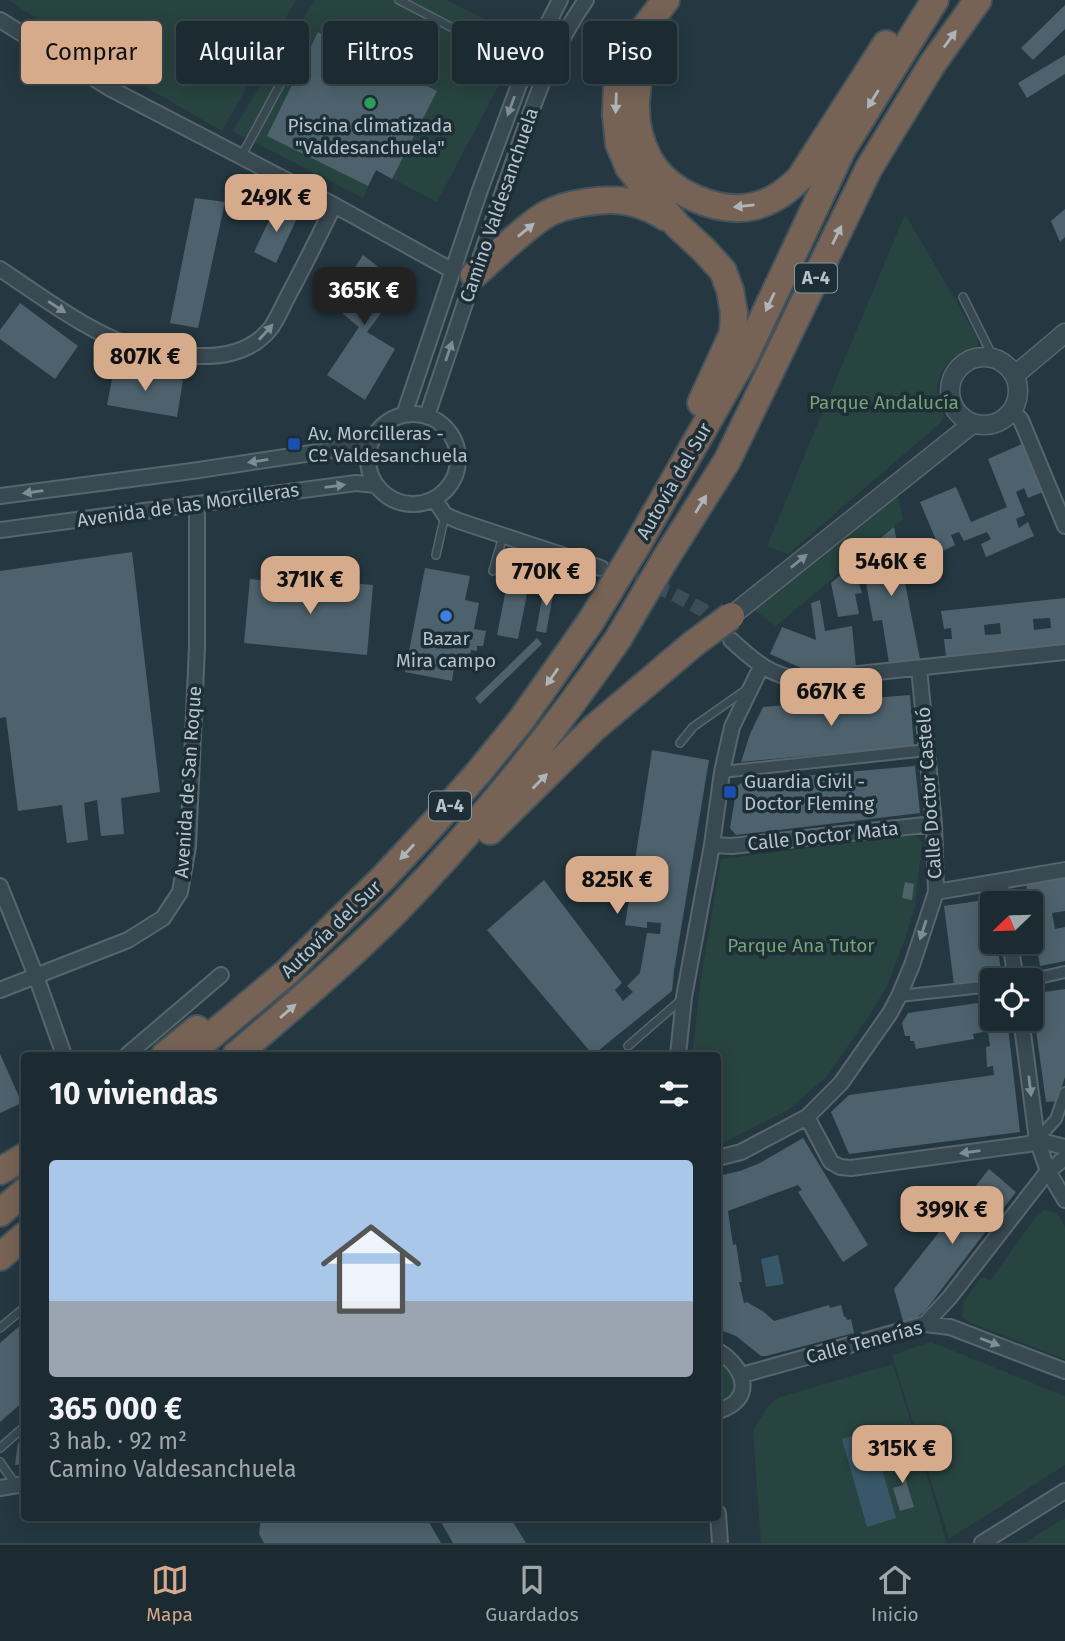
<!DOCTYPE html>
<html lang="es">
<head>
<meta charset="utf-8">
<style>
	:root { --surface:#1c2a31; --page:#253239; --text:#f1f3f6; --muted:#a0a7ab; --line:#3a464d; --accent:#d6ab8b }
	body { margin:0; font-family:"Fira Sans",sans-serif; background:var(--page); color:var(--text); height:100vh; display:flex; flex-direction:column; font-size:26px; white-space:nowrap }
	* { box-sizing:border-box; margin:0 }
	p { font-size:23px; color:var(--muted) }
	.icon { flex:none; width:38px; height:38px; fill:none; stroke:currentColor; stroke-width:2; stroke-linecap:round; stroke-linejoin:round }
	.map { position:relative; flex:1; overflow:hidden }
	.sheet { position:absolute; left:21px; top:1052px; width:700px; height:469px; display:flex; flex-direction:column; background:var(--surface); border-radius:7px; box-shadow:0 4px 18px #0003,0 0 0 2px var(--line) }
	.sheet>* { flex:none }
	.top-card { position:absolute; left:21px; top:21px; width:700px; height:63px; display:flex; gap:14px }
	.needle { width:46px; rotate:247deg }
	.buttons { position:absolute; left:980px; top:891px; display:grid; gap:14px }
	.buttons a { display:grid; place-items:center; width:63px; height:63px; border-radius:7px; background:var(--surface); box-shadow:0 4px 18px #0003,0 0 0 2px var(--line); font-size:35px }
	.price { position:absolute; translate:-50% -60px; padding:0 16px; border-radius:14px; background:var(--accent); color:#111; font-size:23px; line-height:46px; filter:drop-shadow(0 2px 4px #0008) }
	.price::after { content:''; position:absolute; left:50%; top:42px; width:21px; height:16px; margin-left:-10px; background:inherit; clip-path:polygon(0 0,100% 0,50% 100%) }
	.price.active { background:#222; color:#fff }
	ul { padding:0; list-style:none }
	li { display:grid; align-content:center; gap:14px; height:371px; padding:0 28px }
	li+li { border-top:2px solid var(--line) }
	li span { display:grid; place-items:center; height:217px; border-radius:7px; color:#555 }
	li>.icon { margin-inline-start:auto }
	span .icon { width:126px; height:126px; fill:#fffc; stroke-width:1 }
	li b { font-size:30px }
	h2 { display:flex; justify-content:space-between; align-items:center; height:84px; padding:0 28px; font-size:30px }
	.chip { padding:0 24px; border-radius:7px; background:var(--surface); box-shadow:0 4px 18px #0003,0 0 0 2px var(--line); font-size:24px; line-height:63px }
	.chip.active { background:var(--accent); color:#111 }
	.tabs { display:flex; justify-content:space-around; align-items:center; height:98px; border-top:2px solid var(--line); background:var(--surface); font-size:19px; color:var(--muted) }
	.tabs a { display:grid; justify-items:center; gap:4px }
	.tabs .active { color:var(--accent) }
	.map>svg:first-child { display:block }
</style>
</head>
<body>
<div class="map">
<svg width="1065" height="1543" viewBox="0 0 1065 1543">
	<rect width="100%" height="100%" fill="#253841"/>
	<path fill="#284440" d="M 9,0 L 296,0 L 222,131 L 89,54 Z
		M 315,0 L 447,0 L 523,39 L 437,202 L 376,170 L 363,198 L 232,131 Z
		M 905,214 L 977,337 L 978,345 C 942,362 928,376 944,416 L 940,423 L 788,554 L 767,546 Z
		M 896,487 L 903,519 L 776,626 L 751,608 Z
		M 909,835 L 916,836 L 922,842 L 915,906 L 905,939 L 887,986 L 871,1013 L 827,1076 L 788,1110 L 718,1145 L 718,1055 L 692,1055 L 701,979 L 721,859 Z
		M 1045,1210 L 1057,1213 L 1065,1227 L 1065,1359 L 969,1322 L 962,1316 L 963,1302 L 982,1277 L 990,1281 L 1035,1218 Z
		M 931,1342 L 1065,1396 L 1065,1465 L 949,1539 L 892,1355 Z
		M 718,1359 C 739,1373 744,1392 718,1404 Z
		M 893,1364 L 947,1543 L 761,1543 L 753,1431 L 768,1406 L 780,1397 Z
		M 1065,1518 L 1065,1543 L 1024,1543 Z"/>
	<path fill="#385769" d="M 778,1255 L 784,1284 L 766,1287 L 761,1259 Z
		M 871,1430 L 896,1518 L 867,1527 L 842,1439 Z"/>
	<path fill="#4e626d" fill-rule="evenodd" d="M 1065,5 L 1065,29 L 1033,60 L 1021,48 Z
		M 318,32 L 437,91 L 392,179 L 376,170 L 368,186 L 267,136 Z
		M 1065,55 L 1065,74 L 1027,98 L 1018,83 Z
		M 195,198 L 225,202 L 198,328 L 170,323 Z
		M 276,206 L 298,216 L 276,263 L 254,252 Z
		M 1065,209 L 1065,237 L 1060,242 L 1051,221 Z
		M 363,255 L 402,285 L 367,332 L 395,349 L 365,400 L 327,375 L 359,327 L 331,304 Z
		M 20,303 L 78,346 L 55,379 L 0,339 L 0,330 Z
		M 114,369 L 183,380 L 177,417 L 107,405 Z
		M 1022,444 L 1043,492 L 1028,498 L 1024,488 L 1016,492 L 1025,515 L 1016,519 L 1019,528 L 1028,522 L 1034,536 L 986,557 L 981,544 L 991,539 L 987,532 L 964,541 L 959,532 L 951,535 L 955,545 L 941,552 L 920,502 L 956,487 L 971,522 L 1007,507 L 988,459 Z
		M 894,527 L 920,659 L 889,663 L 882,620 L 873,621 L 865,578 L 872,576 L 869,563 L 862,565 L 860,555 Z
		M 132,552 L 160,792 L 121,798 L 124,834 L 101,836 L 97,800 L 84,803 L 88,840 L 67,843 L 62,805 L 18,811 L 6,717 L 0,718 L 0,571 Z
		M 851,566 L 853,582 L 858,580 L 862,593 L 855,594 L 859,614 L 838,617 L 831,583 Z
		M 425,568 L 470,576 L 465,600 L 479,603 L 474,629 L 486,631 L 483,646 L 477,646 L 477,651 L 471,650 L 468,664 L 455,661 L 452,681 L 405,672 Z
		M 250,579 L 339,588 L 340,582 L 373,585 L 367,655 L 244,643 Z
		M 545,583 L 555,585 L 546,633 L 536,631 Z
		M 506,589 L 527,594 L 518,639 L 497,635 Z
		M 1065,598 L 1065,644 L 946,657 L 944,639 L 952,639 L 951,628 L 944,629 L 941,611 ZM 1050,618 L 1051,628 L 1034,630 L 1033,619 ZM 1000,623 L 1001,634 L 985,635 L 984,625 Z
		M 820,600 L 825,631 L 852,626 L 856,667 L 814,670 L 801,668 L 770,654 L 782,627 L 816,640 L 811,603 Z
		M 537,638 L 542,644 L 480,704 L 475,698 Z
		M 910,695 L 914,746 L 741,762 L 750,734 L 763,707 Z
		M 652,750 L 709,760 L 674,971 L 672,991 L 593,1055 L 487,930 L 544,880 L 622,983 L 615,990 L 623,1001 L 633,992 L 627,986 L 640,973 L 647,933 L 660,934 L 661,923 L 647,922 L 647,928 L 625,925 Z
		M 915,766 L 920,813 L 736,835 L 730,828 L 737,786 L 744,781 Z
		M 1065,878 L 1065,911 L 1052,913 L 1055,929 L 1065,927 L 1065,961 L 1040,966 L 1031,912 L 1031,903 L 1029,903 L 1026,884 Z
		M 905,882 L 914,884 L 912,900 L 902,898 Z
		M 991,899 L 992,911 L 992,942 L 997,942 L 1002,978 L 954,985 L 944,906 Z
		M 1065,989 L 1065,1077 L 1057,1101 L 1046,1102 L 1031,994 Z
		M 992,1001 L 992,1018 L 1007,1018 L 1020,1132 L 849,1154 L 831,1112 L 849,1095 L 994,1075 L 993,1066 L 987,1067 L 986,1047 L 990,1046 L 988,1031 L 973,1034 L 974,1039 L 916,1049 L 914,1041 L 910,1041 L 910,1036 L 905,1036 L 902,1023 L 908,1013 Z
		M 0,1054 L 22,1103 L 0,1113 Z
		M 803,1138 L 868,1245 L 843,1262 L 798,1192 L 802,1190 L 798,1185 L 728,1211 L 733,1245 L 736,1244 L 742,1282 L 739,1282 L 744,1303 L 747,1302 L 764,1312 L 774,1321 L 829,1305 L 830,1308 L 841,1305 L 844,1317 L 846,1317 L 847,1320 L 851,1319 L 854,1333 L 766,1356 L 761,1356 L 736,1336 L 723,1331 L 718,1327 L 718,1176 L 740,1171 L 760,1163 Z
		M 989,1169 L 1016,1192 L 925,1311 L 913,1320 L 904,1324 L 894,1289 Z
		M 24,1322 L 24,1401 L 0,1422 L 0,1343 Z
		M 892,1435 L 914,1507 L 900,1511 L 893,1488 L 903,1485 L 889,1436 Z
		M 24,1438 L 24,1464 L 15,1465 L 18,1443 Z
		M 261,1517 L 426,1517 L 441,1543 L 264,1543 L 259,1534 Z
		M 438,1517 L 510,1517 L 526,1543 L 453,1543 Z"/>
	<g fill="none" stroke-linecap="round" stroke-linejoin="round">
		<path stroke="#3b4d56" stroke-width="14" stroke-dasharray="14 7" stroke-linecap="butt" d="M 615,573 L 670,592 L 703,610 L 722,630"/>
		<g stroke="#57666e" stroke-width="10">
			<path id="service" d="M 399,0 L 526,66
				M 241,157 L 282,81
				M 963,297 L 991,353 L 997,359
				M 436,555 L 445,515
				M 493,571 L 503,536
				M 680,743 L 693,727 L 747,689
				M 628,1046 L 681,1000
				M 0,1328 L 24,1308
				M 0,1448 L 24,1427
				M 0,1462 L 16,1485"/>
		</g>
		<g stroke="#57666e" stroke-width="14">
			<path id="pedestrian" d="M 722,772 L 927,750
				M 1029,980 L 1065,972
				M 899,996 L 992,986
				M 1037,1140 L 1056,1119 L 1065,1093"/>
		</g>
		<g stroke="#57666e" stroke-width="18">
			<path id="minor" d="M 0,20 L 111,89 L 334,205 L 453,271
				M 0,269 C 44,298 89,333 139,349 C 158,355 178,356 198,356 C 225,357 252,351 270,329 C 277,320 282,307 288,296 C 304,266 319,236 334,205
				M 1013,411 L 1021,420 L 1065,526
				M368 459a45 45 0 1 1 90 0a45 45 0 1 1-90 0Z
				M 404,415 L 480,190 L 526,66 L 560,0
				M 427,416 C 455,334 482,251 511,169 C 531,111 550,51 586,0
				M 0,496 L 192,471 L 352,447 L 373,439
				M 435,500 L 445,515 L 459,521 L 601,568
				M 0,530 L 356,483 L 376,485
				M 731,640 C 756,662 768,675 802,680 L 1065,652
				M 712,845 L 732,846 L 934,824
				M 1000,882 L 1004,903
				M 0,886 L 36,976 L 64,1055
				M 936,892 L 1065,870
				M 1010,942 L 1016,980
				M 0,990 L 128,940 L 163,918 L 180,892 L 188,847 L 197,647 L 197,504
				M 1021,1018 L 1037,1140 L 1048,1171 L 1065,1200
				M 127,1055 L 221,975
				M 678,1055 L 684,997 L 712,845 L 722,772 L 732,727 L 761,667
				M 807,1117 L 831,1162 L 840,1167 L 851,1168 L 1029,1144 L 1037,1140 L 1065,1147
				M 718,1158 L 741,1152 L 807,1117 L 841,1083 L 890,1013 L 899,996 L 912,965 L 936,892 L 934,824 L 919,668
				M 925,1324 L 950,1297 L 1048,1171 L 1065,1158
				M 718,1351 C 745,1367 756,1400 718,1411
				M 742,1375 L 925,1324 L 950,1327 L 1065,1371
				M 0,1488 L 24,1484
				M 718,1513 L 720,1543
				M 982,1543 L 1065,1491"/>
		</g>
		<g stroke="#57666e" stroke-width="21">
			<path id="tertiary" d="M950 391a34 34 0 1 1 68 0a34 34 0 1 1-68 0Z
				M 1015,375 L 1065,333
				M 731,616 L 972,424"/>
		</g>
		<g stroke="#44535b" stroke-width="30">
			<path id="motorway" d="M 666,0 L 635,40 L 617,86 L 616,115 L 619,144 L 629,168 L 648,191 L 678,226 L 704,250 L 723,271 L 730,290 L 734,313 L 733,333 L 701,403
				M 650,45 C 634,80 629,123 649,159 C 667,192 718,215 755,206 C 774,201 787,191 800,178 L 886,44
				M 474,275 C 497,255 520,231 545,215 C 565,203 608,197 630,202 C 643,205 655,210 665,217
				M 636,547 L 745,356 L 843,148 L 935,0
				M 664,561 L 727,461 L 869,168 L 933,63 L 978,0
				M 490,831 L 594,728 L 693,644
				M 165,1055 L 197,1029
				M 188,1055 L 287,972 L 384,877 L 434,823 L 478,773 L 522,719 L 591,621
				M 236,1055 C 291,1008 348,960 399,908 C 479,825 552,734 618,639
				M 0,1171 L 24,1157
				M 0,1213 L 24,1192
				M 0,1257 L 24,1236"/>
		</g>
		<use href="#service" stroke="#394951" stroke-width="7"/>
		<use href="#pedestrian" stroke="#394951" stroke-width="10"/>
		<use href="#minor" stroke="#394951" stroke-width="14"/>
		<use href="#tertiary" stroke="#394951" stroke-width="18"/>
		<use href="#motorway" stroke="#776356" stroke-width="26"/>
		<g stroke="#44535b" stroke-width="30" stroke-linecap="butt">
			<path id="motorway-bridge" d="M 591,621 L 636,547
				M 618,639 L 664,561
				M 693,644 L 731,616"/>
		</g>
		<use href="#motorway-bridge" stroke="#776356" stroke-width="26"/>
	</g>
	<defs><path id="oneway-solid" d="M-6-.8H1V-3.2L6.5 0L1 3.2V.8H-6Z" transform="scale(1.75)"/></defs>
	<g fill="#adb5b9">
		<use href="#oneway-solid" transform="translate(950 39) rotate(-54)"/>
		<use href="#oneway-solid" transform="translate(873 99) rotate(122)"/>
		<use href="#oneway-solid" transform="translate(616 103) rotate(92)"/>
		<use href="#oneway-solid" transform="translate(744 206) rotate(174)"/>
		<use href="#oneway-solid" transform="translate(526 230) rotate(-39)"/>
		<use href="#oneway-solid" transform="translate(837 235) rotate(-64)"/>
		<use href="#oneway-solid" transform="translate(770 302) rotate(115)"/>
		<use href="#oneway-solid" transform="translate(701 504) rotate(-58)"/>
		<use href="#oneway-solid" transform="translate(552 677) rotate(125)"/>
		<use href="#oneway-solid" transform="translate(540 781) rotate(-45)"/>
		<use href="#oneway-solid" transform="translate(407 852) rotate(133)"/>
		<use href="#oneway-solid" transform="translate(288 1011) rotate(-41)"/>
	</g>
	<g fill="#7e8c94">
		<use href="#oneway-solid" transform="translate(511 106) rotate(110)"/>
		<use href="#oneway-solid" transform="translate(57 307) rotate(33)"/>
		<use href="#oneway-solid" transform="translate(266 332) rotate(-48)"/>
		<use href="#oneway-solid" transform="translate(449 351) rotate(-71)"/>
		<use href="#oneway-solid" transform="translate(258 461) rotate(171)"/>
		<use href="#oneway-solid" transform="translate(335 486) rotate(-7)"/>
		<use href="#oneway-solid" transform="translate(33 492) rotate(172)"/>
		<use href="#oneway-solid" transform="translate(799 561) rotate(-39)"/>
		<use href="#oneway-solid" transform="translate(923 930) rotate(108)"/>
		<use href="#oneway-solid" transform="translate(1030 1086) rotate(83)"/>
		<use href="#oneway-solid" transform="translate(970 1152) rotate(172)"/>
		<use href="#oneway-solid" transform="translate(990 1342) rotate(21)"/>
	</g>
	<circle fill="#2e9e5b" stroke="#1e2e36" stroke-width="2.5" cx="370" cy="103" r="7"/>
	<g fill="#1a4fb4" stroke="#1e2e36" stroke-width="2.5">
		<rect x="287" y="437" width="14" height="14" rx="3.5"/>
		<rect x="723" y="785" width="14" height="14" rx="3.5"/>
	</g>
	<circle fill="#3f7fe0" stroke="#1e2e36" stroke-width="2.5" cx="446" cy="616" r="7"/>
	<g text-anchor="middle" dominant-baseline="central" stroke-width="7" stroke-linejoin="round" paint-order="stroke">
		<g fill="#1e2e36" stroke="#88969e" stroke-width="2">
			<rect x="795" y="263.5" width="42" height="29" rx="5"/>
			<rect x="429" y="791.5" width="42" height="29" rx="5"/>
		</g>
		<g font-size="18" font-weight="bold" fill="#b6c3cb">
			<text x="816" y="278">A-4</text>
			<text x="450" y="806">A-4</text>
		</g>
		<g font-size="19" fill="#b6c3cb" stroke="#1e2e36">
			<text x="370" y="125">Piscina climatizada<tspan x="370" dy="22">"Valdesanchuela"</tspan></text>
			<text x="308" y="433" text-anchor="start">Av. Morcilleras -<tspan x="308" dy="22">Cº Valdesanchuela</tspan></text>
			<text x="446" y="638">Bazar<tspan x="446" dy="22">Mira campo</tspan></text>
			<text x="744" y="781" text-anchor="start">Guardia Civil -<tspan x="744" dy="22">Doctor Fleming</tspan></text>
		</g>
		<g font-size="19" fill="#b6c3cb" stroke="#1e2e36">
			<text transform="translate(499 205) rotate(-71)">Camino Valdesanchuela</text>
			<text transform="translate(674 481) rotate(-60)">Autovía del Sur</text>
			<text transform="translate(188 505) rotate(-8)">Avenida de las Morcilleras</text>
			<text transform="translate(188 782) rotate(-86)">Avenida de San Roque</text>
			<text transform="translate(929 793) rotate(-94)">Calle Doctor Casteló</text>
			<text transform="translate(823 836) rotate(-6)">Calle Doctor Mata</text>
			<text transform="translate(331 929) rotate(-44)">Autovía del Sur</text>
			<text transform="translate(864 1342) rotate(-15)">Calle Tenerías</text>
		</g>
		<g font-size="19" fill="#73a273" stroke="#1e2e36">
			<text x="884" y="402">Parque Andalucía</text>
			<text x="801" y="945">Parque Ana Tutor</text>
		</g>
	</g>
</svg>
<div class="buttons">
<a><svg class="needle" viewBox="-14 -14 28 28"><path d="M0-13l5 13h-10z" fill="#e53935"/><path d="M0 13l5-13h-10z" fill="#a0a7ab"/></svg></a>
<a><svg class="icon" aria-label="locate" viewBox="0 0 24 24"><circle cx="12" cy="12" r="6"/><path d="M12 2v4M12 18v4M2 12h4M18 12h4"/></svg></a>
</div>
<b class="price" style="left:276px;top:234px">249K €</b>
<b class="price active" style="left:364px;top:327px">365K €</b>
<b class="price" style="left:145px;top:393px">807K €</b>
<b class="price" style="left:891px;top:598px">546K €</b>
<b class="price" style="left:546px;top:608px">770K €</b>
<b class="price" style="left:310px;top:616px">371K €</b>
<b class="price" style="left:831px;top:728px">667K €</b>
<b class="price" style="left:617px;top:916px">825K €</b>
<b class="price" style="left:952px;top:1246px">399K €</b>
<b class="price" style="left:902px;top:1485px">315K €</b>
<div class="top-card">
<a class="chip active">Comprar</a>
<a class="chip">Alquilar</a>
<a class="chip">Filtros</a>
<a class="chip">Nuevo</a>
<a class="chip">Piso</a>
</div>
<section class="sheet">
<h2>10 viviendas<svg class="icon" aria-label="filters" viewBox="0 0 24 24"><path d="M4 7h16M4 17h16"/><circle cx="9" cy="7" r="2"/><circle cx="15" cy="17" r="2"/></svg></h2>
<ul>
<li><span style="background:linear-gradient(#a9c7e8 65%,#9aa5b1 0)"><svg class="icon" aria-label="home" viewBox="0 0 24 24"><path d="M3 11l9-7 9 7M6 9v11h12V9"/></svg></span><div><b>365 000 €</b><p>3 hab. · 92 m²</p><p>Camino Valdesanchuela</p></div></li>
</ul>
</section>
</div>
<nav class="tabs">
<a class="active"><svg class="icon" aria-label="map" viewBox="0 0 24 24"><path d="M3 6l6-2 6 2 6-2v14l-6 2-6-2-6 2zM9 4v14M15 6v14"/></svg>Mapa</a>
<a><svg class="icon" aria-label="saved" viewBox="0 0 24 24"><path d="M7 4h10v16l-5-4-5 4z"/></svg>Guardados</a>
<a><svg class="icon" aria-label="home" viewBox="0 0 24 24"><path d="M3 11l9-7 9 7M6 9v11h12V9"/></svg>Inicio</a>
</nav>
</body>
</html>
